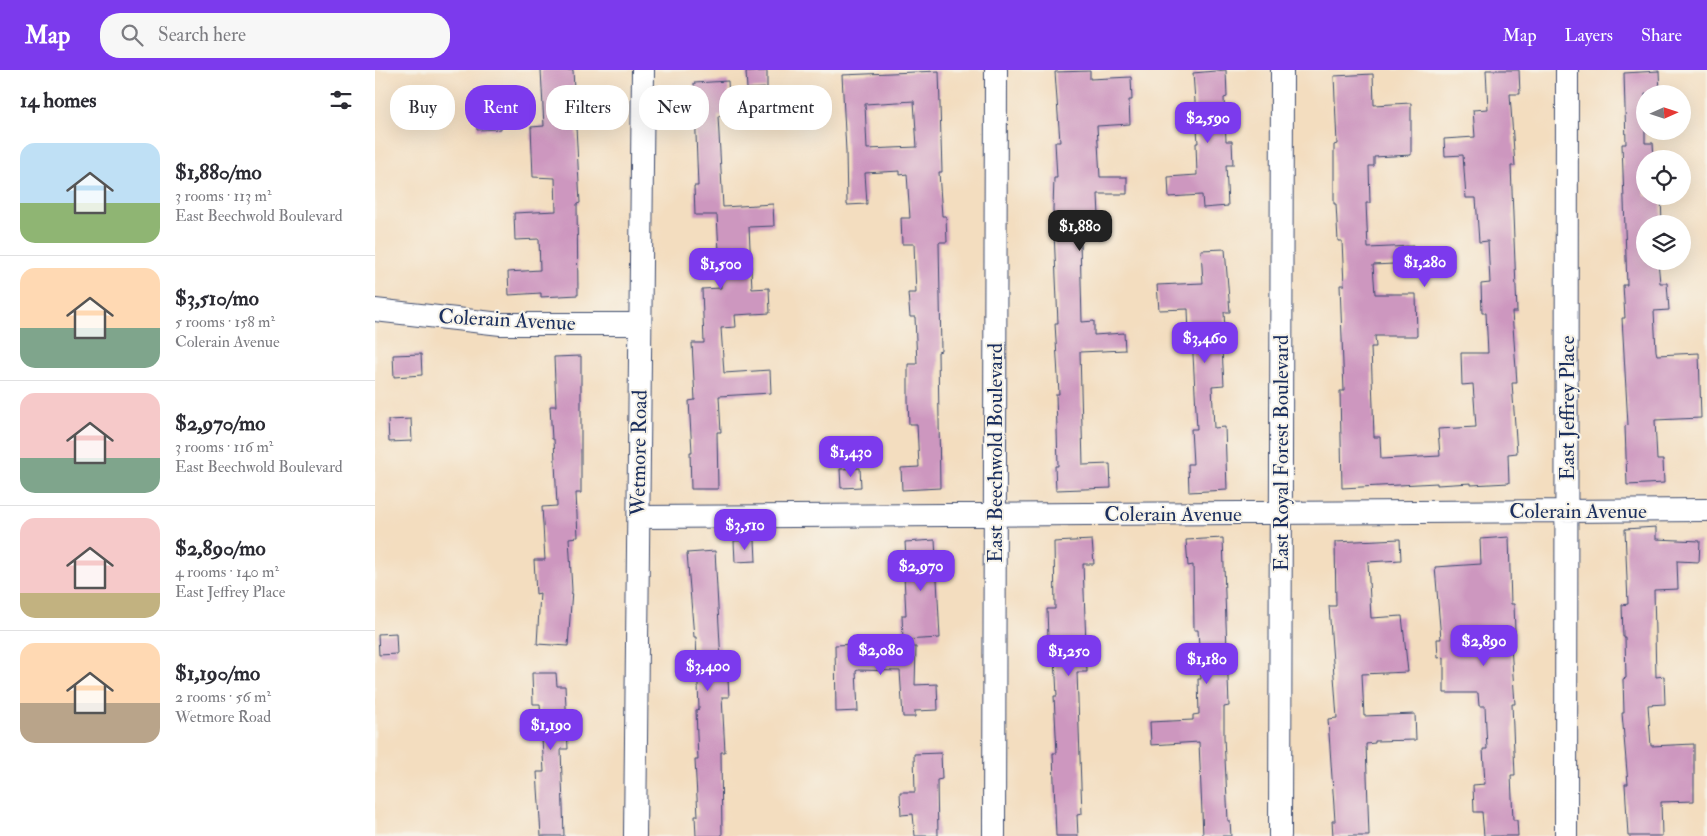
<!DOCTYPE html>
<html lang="en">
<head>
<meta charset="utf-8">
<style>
	:root { --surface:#fff; --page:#f7f7f7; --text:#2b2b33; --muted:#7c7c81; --line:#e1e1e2; --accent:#7c3aed }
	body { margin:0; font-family:"IM FELL Double Pica",serif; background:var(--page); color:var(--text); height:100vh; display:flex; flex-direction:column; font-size:19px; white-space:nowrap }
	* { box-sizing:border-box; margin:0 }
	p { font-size:16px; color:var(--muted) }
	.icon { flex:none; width:28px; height:28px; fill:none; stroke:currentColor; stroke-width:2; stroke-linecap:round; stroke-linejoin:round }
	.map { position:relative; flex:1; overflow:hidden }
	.sheet { display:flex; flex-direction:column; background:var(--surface); width:375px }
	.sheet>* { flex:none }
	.top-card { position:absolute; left:15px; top:15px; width:475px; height:45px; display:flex; gap:10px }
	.needle { width:32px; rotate:87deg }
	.buttons { position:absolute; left:1261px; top:15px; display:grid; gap:10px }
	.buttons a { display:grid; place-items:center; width:55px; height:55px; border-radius:50%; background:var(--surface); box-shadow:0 5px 20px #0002; font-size:25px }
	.price { position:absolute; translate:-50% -42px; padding:0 11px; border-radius:10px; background:var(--accent); color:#fff; font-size:16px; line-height:32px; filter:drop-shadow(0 1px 2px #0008) }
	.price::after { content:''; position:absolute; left:50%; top:30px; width:15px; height:11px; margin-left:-8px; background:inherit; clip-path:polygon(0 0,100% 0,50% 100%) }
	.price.selected { background:#222; color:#fff }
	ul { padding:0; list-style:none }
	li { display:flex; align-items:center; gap:15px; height:125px; padding:0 20px }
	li+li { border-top:1px solid var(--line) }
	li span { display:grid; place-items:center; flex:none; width:140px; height:100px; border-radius:15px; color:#555 }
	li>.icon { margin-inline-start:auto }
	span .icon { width:60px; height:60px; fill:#fffc; stroke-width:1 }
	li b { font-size:21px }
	h2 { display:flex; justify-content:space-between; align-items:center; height:60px; padding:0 20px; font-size:21px }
	.tag { padding:0 18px; border-radius:20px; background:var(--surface); box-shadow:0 5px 20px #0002; font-size:18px; line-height:45px }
	.tag.selected { background:var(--accent); color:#fff }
	header { display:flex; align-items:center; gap:30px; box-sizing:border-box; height:70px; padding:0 25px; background:var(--accent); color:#fff }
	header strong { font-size:24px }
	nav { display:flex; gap:28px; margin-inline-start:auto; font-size:18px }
	.search { width:350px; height:45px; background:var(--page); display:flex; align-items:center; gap:12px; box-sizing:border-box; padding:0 18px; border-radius:20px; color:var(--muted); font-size:19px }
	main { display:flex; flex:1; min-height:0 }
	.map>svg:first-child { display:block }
</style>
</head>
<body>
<header>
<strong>Map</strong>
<div class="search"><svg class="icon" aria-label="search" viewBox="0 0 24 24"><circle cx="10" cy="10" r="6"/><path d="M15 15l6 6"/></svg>Search here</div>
<nav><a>Map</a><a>Layers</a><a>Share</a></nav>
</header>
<main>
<section class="sheet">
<h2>14 homes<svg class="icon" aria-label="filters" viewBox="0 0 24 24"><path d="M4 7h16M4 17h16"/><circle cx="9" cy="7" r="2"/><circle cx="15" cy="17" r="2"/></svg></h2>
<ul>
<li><span style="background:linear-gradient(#bfe0f5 60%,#8fb573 0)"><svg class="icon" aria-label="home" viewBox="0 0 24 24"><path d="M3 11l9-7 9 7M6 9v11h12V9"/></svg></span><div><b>$1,880/mo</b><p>3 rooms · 113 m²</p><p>East Beechwold Boulevard</p></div></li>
<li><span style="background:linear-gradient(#ffd9b3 60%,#7fa58c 0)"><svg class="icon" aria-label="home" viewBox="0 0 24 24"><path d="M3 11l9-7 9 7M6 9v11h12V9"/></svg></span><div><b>$3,510/mo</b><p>5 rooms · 158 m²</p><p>Colerain Avenue</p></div></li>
<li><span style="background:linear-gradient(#f6c9c9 65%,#7fa58c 0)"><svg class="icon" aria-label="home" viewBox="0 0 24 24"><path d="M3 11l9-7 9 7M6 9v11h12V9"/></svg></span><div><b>$2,970/mo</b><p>3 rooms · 116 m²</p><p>East Beechwold Boulevard</p></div></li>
<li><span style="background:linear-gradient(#f6c9c9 75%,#c2b280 0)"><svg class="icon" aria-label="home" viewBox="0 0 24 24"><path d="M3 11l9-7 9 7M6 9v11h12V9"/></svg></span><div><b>$2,890/mo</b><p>4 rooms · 140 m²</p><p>East Jeffrey Place</p></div></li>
<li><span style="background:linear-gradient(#ffd9b3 60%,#b9a48a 0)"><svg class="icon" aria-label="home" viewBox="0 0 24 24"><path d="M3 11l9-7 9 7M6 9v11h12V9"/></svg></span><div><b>$1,190/mo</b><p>2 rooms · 56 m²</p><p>Wetmore Road</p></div></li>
</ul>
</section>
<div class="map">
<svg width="1332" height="766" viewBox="0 0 1332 766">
	<rect width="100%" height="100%" fill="#f7f3e8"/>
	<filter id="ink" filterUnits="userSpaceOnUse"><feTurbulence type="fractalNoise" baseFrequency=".02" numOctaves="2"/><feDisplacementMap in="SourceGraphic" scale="10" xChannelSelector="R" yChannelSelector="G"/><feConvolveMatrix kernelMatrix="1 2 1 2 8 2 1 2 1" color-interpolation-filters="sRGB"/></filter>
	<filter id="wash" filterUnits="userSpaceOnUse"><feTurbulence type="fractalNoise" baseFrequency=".0096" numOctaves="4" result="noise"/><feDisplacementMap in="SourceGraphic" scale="20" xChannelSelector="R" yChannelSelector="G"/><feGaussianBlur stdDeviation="1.12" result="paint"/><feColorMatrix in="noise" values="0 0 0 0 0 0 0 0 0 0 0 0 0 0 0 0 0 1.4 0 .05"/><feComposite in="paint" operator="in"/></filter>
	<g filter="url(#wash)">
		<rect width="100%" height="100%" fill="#f3ddbf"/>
		<g id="blocks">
			<path fill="#cd97bf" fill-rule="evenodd" d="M 166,0 L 198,0 L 205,133 L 202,134 L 203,225 L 166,227 L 166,223 L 134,225 L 133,202 L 165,200 L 164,169 L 140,170 L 139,143 L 181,141 L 180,108 L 158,107 L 156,57 L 169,56 Z
				M 851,0 L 852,27 L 849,28 L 851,71 L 857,71 L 858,95 L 851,95 L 853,136 L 828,138 L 827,125 L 794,127 L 793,107 L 822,105 L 821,73 L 823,73 L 818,3 Z
				M 1111,0 L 1144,0 L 1145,24 L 1135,24 L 1140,96 L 1136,96 L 1142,242 L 1137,242 L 1142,313 L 1137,313 L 1142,383 L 1133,384 L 1134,413 L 1096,415 L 1096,413 L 1062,415 L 1062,413 L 967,418 L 965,321 L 969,321 L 965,215 L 969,215 L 967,171 L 963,171 L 961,134 L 959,134 L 959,75 L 962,74 L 959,6 L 998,4 L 999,35 L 1036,33 L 1036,85 L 999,87 L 999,96 L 994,96 L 995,133 L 991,133 L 993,178 L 1038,176 L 1039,193 L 998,195 L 1000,224 L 1041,224 L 1042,266 L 1000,266 L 1001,277 L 996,277 L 999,367 L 1005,367 L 1006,389 L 1065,386 L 1063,359 L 1101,357 L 1098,314 L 1087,315 L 1086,283 L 1113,283 L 1111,243 L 1107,243 L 1106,214 L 1115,213 L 1113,171 L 1104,172 L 1101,128 L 1091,128 L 1088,85 L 1070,86 L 1069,69 L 1100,67 L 1098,40 L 1113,39 Z
				M 392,1 L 392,18 L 372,19 L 371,2 Z
				M 564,1 L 567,102 L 564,102 L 567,146 L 571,146 L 572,172 L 564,172 L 566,281 L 563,282 L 565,418 L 527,420 L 526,398 L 544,397 L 542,354 L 534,354 L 533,330 L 533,294 L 542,294 L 540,247 L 535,247 L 533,223 L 541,223 L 539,174 L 527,174 L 526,148 L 535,148 L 532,104 L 525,105 L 525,101 L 490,103 L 492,134 L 472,135 L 471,81 L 467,5 ZM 539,31 L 542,77 L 492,79 L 490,34 Z
				M 715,1 L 715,9 L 756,7 L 757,30 L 754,30 L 755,54 L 722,56 L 725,107 L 752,107 L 752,124 L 723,124 L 725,169 L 705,170 L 707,252 L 719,251 L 719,265 L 749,263 L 750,280 L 705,282 L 708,395 L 735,394 L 736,418 L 681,420 L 680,396 L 683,396 L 681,324 L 684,324 L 680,253 L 683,253 L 678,139 L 679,108 L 682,108 L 680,72 L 685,72 L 680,2 Z
				M 1284,1 L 1285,24 L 1270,24 L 1270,73 L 1278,73 L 1279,89 L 1270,89 L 1270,126 L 1286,126 L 1287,154 L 1270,154 L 1270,191 L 1283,191 L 1285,213 L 1292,213 L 1294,240 L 1279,241 L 1281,281 L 1282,285 L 1324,283 L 1326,348 L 1280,350 L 1282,390 L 1288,390 L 1289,413 L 1252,415 L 1250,356 L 1253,355 L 1247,248 L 1250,248 L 1248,215 L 1252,215 L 1247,74 L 1251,74 L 1249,3 Z
				M 353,11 L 355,45 L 343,46 L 348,137 L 398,134 L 399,156 L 374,157 L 377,219 L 394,218 L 395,243 L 360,245 L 361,257 L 346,258 L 349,303 L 395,300 L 396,323 L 344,326 L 346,362 L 342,362 L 343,419 L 316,419 L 315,382 L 317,382 L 314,331 L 320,330 L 317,273 L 329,273 L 327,219 L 346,218 L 342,145 L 320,145 L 319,116 L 323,116 L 319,13 Z
				M 126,37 L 126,59 L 102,60 L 101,38 Z
				M 850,179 L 855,242 L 849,242 L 851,278 L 847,279 L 849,315 L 837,316 L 839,358 L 850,357 L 852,420 L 814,422 L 813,394 L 818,394 L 816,359 L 822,359 L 817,266 L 814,266 L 813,239 L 784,240 L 782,215 L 828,213 L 826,180 Z
				M 46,284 L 47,305 L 19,307 L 18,285 Z
				M 206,286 L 206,423 L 201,423 L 203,467 L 194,468 L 197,520 L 193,576 L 162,574 L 165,523 L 161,524 L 159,490 L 170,490 L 167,437 L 182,436 L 179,369 L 177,369 L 175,336 L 181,336 L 179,287 Z
				M 36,349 L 37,371 L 14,372 L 13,350 Z
				M 485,398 L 486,417 L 466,418 L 465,399 Z
				M 1281,457 L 1281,469 L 1325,471 L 1324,492 L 1302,491 L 1303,519 L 1279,520 L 1281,607 L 1289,606 L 1290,634 L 1273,635 L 1276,676 L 1319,674 L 1319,731 L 1286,732 L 1287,766 L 1253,766 L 1250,714 L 1253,714 L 1247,643 L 1249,643 L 1248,609 L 1251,608 L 1250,567 L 1248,567 L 1247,535 L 1253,534 L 1250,459 Z
				M 1134,467 L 1136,534 L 1139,534 L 1140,562 L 1135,562 L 1140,634 L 1137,634 L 1140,705 L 1136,705 L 1138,750 L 1142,750 L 1143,766 L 1109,766 L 1107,742 L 1099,742 L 1098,715 L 1110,714 L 1108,679 L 1112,679 L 1110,636 L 1104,636 L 1103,623 L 1069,623 L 1069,587 L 1063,588 L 1062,569 L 1066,569 L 1060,497 L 1106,494 L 1105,469 Z
				M 848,468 L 854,636 L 849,637 L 849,667 L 853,751 L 855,751 L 856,766 L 828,766 L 824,672 L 776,675 L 775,652 L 818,650 L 818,645 L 824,644 L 823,609 L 826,609 L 823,560 L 819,560 L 818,495 L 813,496 L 811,470 Z
				M 1025,469 L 1026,490 L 993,492 L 996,548 L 1027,546 L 1033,602 L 987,604 L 989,646 L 1040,644 L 1041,670 L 1000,671 L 1000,673 L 991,674 L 994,766 L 958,766 L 957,751 L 960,751 L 953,649 L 962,648 L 954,536 L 961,536 L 960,472 Z
				M 380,470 L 381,491 L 360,492 L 359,471 Z
				M 560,470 L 565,568 L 528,570 L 527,545 L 531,545 L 529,506 L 532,505 L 530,472 Z
				M 717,470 L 719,494 L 708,494 L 712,602 L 702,602 L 707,744 L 702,745 L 703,766 L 681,766 L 678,683 L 682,683 L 679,626 L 682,626 L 679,568 L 673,568 L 672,539 L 680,539 L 679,472 Z
				M 340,481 L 346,593 L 352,592 L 354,627 L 347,627 L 350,682 L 346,682 L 347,766 L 321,766 L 320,746 L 323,746 L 320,690 L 323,690 L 321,640 L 324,639 L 321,567 L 319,567 L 312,483 Z
				M 21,563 L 22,584 L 4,585 L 3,564 Z
				M 482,574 L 541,577 L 540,615 L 562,614 L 563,640 L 540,641 L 540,647 L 528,647 L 525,601 L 483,600 L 481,601 L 483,641 L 461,642 L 460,575 Z
				M 157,603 L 181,603 L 182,616 L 190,616 L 193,679 L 186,679 L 189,766 L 166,766 L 162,702 L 169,702 L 165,634 L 158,634 Z
				M 566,683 L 567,709 L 562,710 L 563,766 L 540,766 L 538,744 L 526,745 L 525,722 L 540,722 L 539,684 Z"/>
		</g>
	</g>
	<g filter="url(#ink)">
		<use href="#blocks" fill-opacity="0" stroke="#3b496d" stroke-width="1"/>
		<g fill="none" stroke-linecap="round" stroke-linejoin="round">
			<g stroke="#3b496d" stroke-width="24">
				<path id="street" d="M 0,240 L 126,254 L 265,254
					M 264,447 L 1332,440
					M 260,766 L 268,0
					M 619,766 L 621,0
					M 905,766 L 907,0
					M 1191,766 L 1192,0"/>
			</g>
			<use href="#street" stroke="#fff" stroke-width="22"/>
		</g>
	</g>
	<g text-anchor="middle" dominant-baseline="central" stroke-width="4" stroke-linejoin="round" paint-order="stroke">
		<g font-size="21" fill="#1b2f5e" stroke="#f7f3e8">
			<text transform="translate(132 250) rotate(3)">Colerain Avenue</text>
			<text transform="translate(1192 338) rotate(-90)">East Jeffrey Place</text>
			<text transform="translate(264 383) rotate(-89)">Wetmore Road</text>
			<text transform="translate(620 383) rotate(-90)">East Beechwold Boulevard</text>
			<text transform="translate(906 383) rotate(-90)">East Royal Forest Boulevard</text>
			<text x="1203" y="441">Colerain Avenue</text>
			<text x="798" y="444">Colerain Avenue</text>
		</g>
	</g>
</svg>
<div class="buttons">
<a><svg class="needle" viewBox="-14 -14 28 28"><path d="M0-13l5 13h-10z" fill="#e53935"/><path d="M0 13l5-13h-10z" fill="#7c7c81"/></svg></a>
<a><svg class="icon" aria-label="locate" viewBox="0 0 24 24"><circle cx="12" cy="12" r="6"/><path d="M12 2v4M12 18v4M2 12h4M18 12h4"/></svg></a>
<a><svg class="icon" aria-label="layers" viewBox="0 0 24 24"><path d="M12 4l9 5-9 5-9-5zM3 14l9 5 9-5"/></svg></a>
</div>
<b class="price" style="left:833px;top:74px">$2,590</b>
<b class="price selected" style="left:705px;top:182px">$1,880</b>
<b class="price" style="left:1050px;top:218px">$1,280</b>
<b class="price" style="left:346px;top:220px">$1,500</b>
<b class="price" style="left:830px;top:294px">$3,460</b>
<b class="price" style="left:476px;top:408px">$1,430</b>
<b class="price" style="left:370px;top:481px">$3,510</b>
<b class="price" style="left:546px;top:522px">$2,970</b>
<b class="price" style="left:1109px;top:597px">$2,890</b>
<b class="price" style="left:506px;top:606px">$2,080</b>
<b class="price" style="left:694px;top:607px">$1,250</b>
<b class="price" style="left:832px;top:615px">$1,180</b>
<b class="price" style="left:333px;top:622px">$3,400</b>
<b class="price" style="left:176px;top:681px">$1,190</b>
<div class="top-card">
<a class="tag">Buy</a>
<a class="tag selected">Rent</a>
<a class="tag">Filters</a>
<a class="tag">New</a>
<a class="tag">Apartment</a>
</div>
</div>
</main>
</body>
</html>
